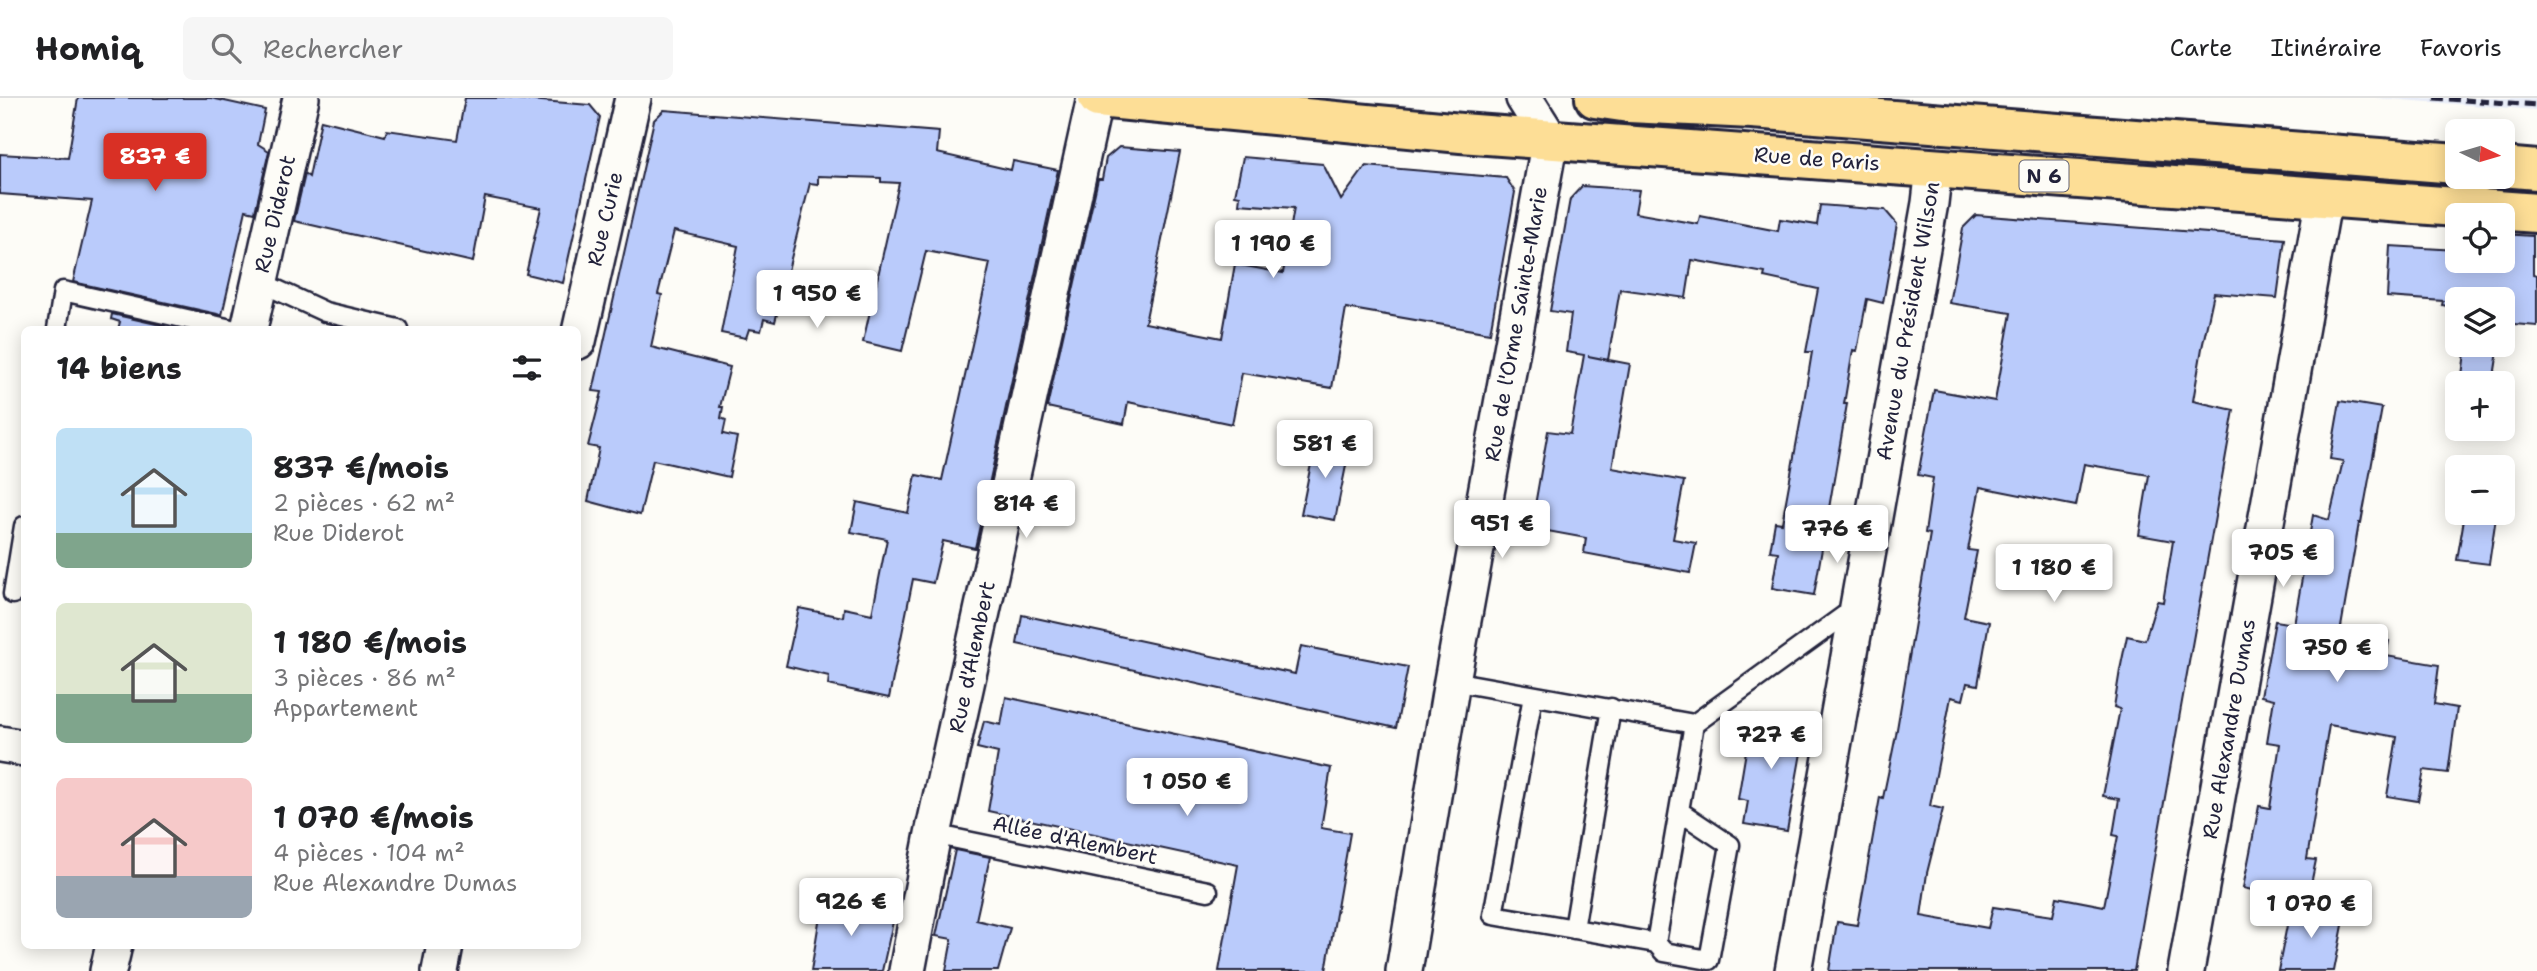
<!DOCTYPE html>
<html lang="fr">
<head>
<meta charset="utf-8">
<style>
	:root { --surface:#fff; --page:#f6f6f6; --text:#202124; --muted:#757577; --line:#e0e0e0; --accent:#d93025 }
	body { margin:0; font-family:"Shantell Sans",sans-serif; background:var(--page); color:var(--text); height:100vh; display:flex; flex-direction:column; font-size:26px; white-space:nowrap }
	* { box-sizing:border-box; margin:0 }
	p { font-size:23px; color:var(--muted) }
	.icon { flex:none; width:38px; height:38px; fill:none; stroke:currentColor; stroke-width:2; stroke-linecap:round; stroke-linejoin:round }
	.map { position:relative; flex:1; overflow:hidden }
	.sheet { position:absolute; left:21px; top:228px; width:560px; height:623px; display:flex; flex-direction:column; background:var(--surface); border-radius:10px; box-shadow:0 4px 18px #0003 }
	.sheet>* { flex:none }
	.needle { width:46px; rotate:95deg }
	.tools { position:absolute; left:2445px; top:21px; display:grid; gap:14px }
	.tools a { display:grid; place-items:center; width:70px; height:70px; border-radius:10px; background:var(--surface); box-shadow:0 4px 18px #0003; font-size:35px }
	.price { position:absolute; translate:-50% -60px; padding:0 16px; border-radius:7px; background:#fff; color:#222; font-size:23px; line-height:46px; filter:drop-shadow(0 2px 4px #0008) }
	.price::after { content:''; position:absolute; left:50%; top:42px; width:21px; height:16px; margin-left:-10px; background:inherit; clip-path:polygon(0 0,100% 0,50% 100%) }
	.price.active { background:var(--accent); color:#fff }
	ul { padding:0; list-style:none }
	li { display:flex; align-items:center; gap:21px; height:175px; padding:0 35px }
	li span { display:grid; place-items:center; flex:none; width:196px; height:140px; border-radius:10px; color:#555 }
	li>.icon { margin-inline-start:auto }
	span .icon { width:84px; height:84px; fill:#fffc; stroke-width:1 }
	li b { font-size:30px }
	h2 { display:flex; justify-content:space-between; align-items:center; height:84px; padding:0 35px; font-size:30px }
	header { display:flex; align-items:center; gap:42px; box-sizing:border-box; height:98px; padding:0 35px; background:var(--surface); border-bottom:2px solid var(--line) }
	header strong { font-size:33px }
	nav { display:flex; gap:38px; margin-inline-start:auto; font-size:24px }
	.search { width:490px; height:63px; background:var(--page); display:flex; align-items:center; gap:18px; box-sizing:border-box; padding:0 24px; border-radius:10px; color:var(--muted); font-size:26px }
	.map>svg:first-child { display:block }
</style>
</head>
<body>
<header>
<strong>Homiq</strong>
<div class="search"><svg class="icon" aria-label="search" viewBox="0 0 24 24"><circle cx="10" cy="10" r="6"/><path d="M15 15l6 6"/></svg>Rechercher</div>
<nav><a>Carte</a><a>Itinéraire</a><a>Favoris</a></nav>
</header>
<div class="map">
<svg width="2537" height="873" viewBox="0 0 2537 873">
	<rect width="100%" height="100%" fill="#fdfcf7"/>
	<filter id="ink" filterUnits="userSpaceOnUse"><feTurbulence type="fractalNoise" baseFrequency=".0143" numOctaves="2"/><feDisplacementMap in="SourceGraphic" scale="14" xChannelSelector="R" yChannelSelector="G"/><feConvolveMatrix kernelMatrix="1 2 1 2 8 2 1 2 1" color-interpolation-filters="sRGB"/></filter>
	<g filter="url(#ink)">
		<path fill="#e9edf8" d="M 2374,0 L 2537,0 L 2537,12 Z"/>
		<path fill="#bacbfb" stroke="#22223b" stroke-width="2" fill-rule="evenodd" d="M 78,0 L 211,0 L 265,12 L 258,46 L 269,53 L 255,114 L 246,112 L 222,217 L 73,184 L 92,103 L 0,96 L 0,56 L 68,60 Z
			M 465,0 L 505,0 L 590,7 L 600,19 L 563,185 L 526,176 L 541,110 L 485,99 L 473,164 L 294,123 L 305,76 L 309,79 L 321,22 L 385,38 L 387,32 L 457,42 Z
			M 664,12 L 939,34 L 937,55 L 1011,72 L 1013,63 L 1058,72 L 975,450 L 943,443 L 933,485 L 913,481 L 889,600 L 828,587 L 829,578 L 786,568 L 799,510 L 843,519 L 844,510 L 872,516 L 887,441 L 851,434 L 857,404 L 908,415 L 916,377 L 942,382 L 990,165 L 926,153 L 902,253 L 863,244 L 899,85 L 881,84 L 881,80 L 818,78 L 818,86 L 810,85 L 775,224 L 764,221 L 761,233 L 749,231 L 746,240 L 721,235 L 738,148 L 674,133 L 658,196 L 662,197 L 651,249 L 730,269 L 720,309 L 723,309 L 721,320 L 726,322 L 723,336 L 737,339 L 729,379 L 653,362 L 640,417 L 588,403 L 599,350 L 588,348 L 602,294 L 593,293 L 654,22 Z
			M 1119,49 L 1180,54 L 1145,225 L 1222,240 L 1235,166 L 1283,175 L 1294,110 L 1239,106 L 1240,98 L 1235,97 L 1243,59 L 1323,66 L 1341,102 L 1366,68 L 1506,80 L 1515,94 L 1490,235 L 1346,210 L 1332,290 L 1242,275 L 1232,326 L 1128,304 L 1124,326 L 1047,309 L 1098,81 L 1102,81 L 1106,60 Z
			M 1582,88 L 1639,92 L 1635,115 L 1698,126 L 1700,118 L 1778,133 L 1780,121 L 1817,127 L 1820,107 L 1885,112 L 1897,126 L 1883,205 L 1867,201 L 1857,253 L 1853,252 L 1844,306 L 1847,306 L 1814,497 L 1772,490 L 1778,454 L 1770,453 L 1775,424 L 1782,425 L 1803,309 L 1812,254 L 1806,254 L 1818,191 L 1764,179 L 1765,175 L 1692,162 L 1686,200 L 1620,191 L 1608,262 L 1588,258 L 1630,266 L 1612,370 L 1684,383 L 1673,441 L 1696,445 L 1690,475 L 1584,455 L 1586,440 L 1531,430 L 1548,333 L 1570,336 L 1584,257 L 1566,254 L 1571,216 L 1550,213 L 1570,101 Z
			M 1976,117 L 2285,141 L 2277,200 L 2214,195 L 2202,250 L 2193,303 L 2234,312 L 2134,873 L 1829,873 L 1837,824 L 1857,827 L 1880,699 L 1883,700 L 1896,637 L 1930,436 L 1925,435 L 1933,380 L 1918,377 L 1934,292 L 1995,303 L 2011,215 L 1949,205 L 1963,130 ZM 2084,366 L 2149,377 L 2139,437 L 2173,443 L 2163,504 L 2157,503 L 2145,542 L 2127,538 L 2120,572 L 2114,609 L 2120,611 L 2103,698 L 2119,701 L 2113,737 L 2118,738 L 2104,808 L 2057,799 L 2053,818 L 1993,809 L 1988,830 L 1921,818 L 1927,775 L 1943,711 L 1930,708 L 1951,599 L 1963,602 L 1967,585 L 1978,587 L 1989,524 L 1964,519 L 1977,453 L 1968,452 L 1980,389 L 2076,408 Z
			M 2502,136 L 2533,138 L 2533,176 L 2537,177 L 2537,228 L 2502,225 L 2502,201 L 2457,201 L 2457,216 L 2452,216 L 2452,209 L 2442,207 L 2443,203 L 2387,199 L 2390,148 L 2457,152 L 2457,163 L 2502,163 Z
			M 112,216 L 165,228 L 164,231 L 118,231 L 120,224 L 111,221 Z
			M 2466,247 L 2499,247 L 2493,285 L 2461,285 Z
			M 2340,303 L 2382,310 L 2361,425 L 2359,425 L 2340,535 L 2389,543 L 2386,558 L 2439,567 L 2434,606 L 2457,610 L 2448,675 L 2424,672 L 2418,703 L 2387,698 L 2397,639 L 2329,627 L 2307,761 L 2316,762 L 2306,810 L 2265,802 L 2266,795 L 2243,790 L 2259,708 L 2270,710 L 2280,646 L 2267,644 L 2274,601 L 2261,598 L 2275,523 L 2294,526 L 2313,417 L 2329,422 L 2343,363 L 2330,361 Z
			M 1316,341 L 1350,348 L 1335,422 L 1301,416 Z
			M 2465,415 L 2496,419 L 2489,466 L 2457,462 Z
			M 1022,517 L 1295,576 L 1301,548 L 1408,569 L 1396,630 L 1017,546 Z
			M 1006,599 L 1331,670 L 1321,730 L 1350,735 L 1326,873 L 1219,873 L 1238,767 L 988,713 L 998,655 L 977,650 L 984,623 L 1001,627 Z
			M 1752,617 L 1806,627 L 1787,733 L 1744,726 L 1748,703 L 1738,701 Z
			M 955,752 L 990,759 L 976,822 L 1010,830 L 998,873 L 946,873 L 952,841 L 936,838 Z
			M 823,799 L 895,815 L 882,873 L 811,873 Z
			M 2291,807 L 2345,817 L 2334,873 L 2278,873 Z"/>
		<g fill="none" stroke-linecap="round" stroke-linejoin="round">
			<g stroke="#22223b" stroke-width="23">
				<path id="lane" d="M 260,184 L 325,214 L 398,231
					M 57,231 L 63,193 L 231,231
					M 13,496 L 24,428
					M 1452,583 L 1694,626 L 1656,845
					M 1533,598 L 1493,817 L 1656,845 L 1664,854 L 1709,862 L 1730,747 L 1679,713
					M 1694,626 L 1856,509
					M 933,736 L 1208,793
					M 1574,831 L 1611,610"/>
			</g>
			<g stroke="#22223b" stroke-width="40">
				<path id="street" d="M 249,231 L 301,0
					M 578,243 L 633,0
					M 0,646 L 24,650
					M 108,873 L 114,847
					M 440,873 L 445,847
					M 907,873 L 933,736 L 1095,0
					M 1404,873 L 1452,583 L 1550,41 L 1524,0
					M 1793,873 L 1930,105 L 1934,70
					M 2186,873 L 2324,99"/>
			</g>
			<g stroke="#22223b" stroke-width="44">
				<path id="primary" d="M 1098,0 L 1461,35 L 2537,115
					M 1595,0 L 1629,5 L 1752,11 L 2457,66
					M 2502,69 L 2537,72"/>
			</g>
			<use href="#lane" stroke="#fdfcf7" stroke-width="18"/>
			<use href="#street" stroke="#fdfcf7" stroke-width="35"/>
			<use href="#primary" stroke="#fdde96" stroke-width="38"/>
			<path stroke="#22223b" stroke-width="5" stroke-dasharray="10 5" stroke-linecap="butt" d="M 2434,0 L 2537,7"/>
		</g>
	</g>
	<g text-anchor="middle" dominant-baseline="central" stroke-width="5" stroke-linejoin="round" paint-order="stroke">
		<rect fill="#fdfcf7" stroke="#646373" stroke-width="2" x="2019.5" y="62.5" width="49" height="31" rx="5"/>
		<g font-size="19" font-weight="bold" fill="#22223b">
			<text x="2044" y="78">N 6</text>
		</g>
		<g font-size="21" fill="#22223b" stroke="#fdfcf7">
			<text transform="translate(1817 61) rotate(4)">Rue de Paris</text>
			<text transform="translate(275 116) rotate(-77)">Rue Diderot</text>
			<text transform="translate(605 121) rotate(-77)">Rue Curie</text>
			<text transform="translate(1908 223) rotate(-80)">Avenue du Président Wilson</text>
			<text transform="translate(1516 226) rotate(-80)">Rue de l'Orme Sainte-Marie</text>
			<text transform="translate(972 559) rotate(-78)">Rue d'Alembert</text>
			<text transform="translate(2229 631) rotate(-80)">Rue Alexandre Dumas</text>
			<text transform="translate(1075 742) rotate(12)">Allée d'Alembert</text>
		</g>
	</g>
</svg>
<div class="tools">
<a><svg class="needle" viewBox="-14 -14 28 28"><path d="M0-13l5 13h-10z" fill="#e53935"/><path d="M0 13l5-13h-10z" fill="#757577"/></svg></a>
<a><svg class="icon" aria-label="locate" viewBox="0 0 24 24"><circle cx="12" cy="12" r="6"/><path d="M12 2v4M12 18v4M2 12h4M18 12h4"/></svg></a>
<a><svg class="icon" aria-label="layers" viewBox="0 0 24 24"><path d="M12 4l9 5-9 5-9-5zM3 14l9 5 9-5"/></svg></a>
<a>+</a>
<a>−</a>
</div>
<b class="price active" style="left:155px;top:95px">837 €</b>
<b class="price" style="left:1273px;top:182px">1 190 €</b>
<b class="price" style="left:817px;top:232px">1 950 €</b>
<b class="price" style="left:1325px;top:382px">581 €</b>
<b class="price" style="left:1026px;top:442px">814 €</b>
<b class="price" style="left:1502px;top:462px">951 €</b>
<b class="price" style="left:1837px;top:467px">776 €</b>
<b class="price" style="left:2283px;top:491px">705 €</b>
<b class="price" style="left:2054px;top:506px">1 180 €</b>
<b class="price" style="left:2337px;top:586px">750 €</b>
<b class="price" style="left:1771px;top:673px">727 €</b>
<b class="price" style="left:1187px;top:720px">1 050 €</b>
<b class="price" style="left:851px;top:840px">926 €</b>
<b class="price" style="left:2311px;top:842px">1 070 €</b>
<section class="sheet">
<h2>14 biens<svg class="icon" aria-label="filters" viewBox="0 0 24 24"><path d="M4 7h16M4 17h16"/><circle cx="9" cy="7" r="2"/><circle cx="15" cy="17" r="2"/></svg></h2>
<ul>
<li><span style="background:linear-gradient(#bfe0f5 75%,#7fa58c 0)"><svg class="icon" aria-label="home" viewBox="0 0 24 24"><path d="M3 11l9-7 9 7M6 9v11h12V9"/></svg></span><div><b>837 €/mois</b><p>2 pièces · 62 m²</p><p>Rue Diderot</p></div></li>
<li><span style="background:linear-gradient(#dfe7d0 65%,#7fa58c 0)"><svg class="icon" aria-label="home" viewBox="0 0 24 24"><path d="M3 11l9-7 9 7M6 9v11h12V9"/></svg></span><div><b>1 180 €/mois</b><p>3 pièces · 86 m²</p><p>Appartement</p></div></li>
<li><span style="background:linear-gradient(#f6c9c9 70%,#9aa5b1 0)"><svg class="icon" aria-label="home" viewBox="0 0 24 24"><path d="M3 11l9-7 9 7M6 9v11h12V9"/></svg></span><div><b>1 070 €/mois</b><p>4 pièces · 104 m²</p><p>Rue Alexandre Dumas</p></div></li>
</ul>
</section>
</div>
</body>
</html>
